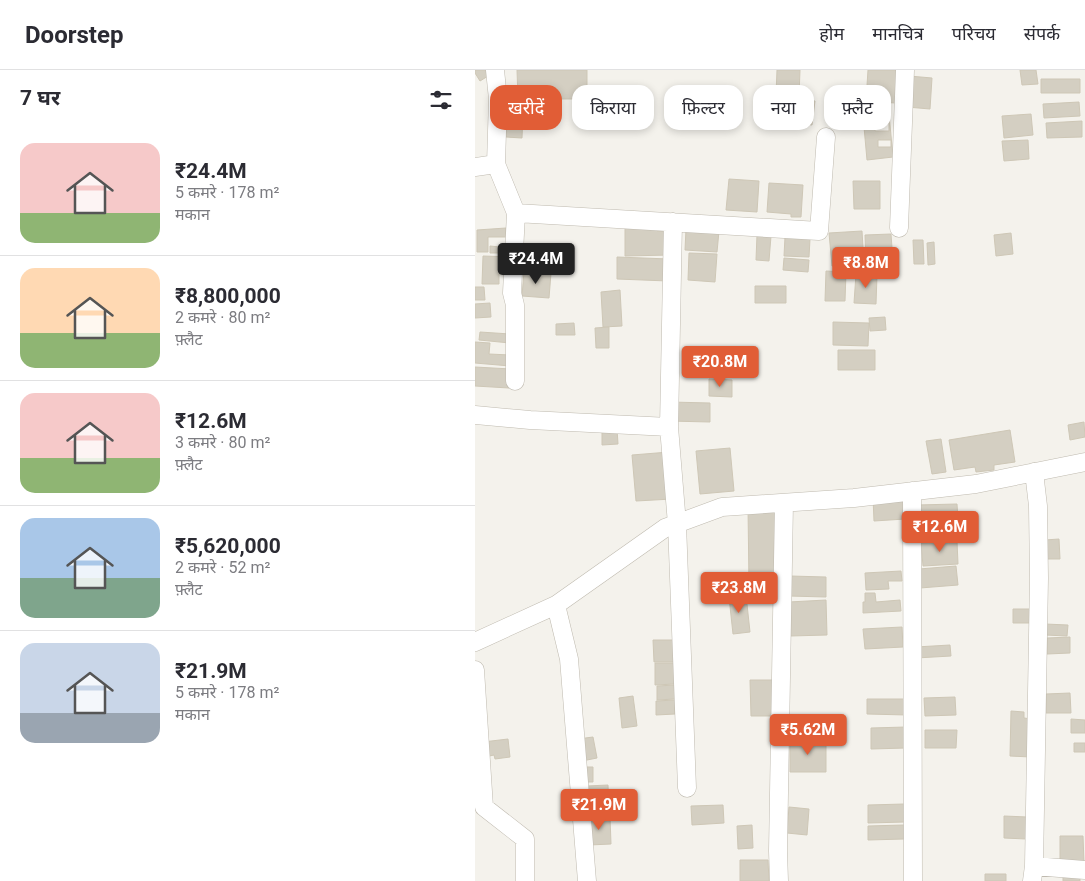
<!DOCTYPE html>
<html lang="hi">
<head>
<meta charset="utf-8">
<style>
	:root { --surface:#fff; --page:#f7f7f7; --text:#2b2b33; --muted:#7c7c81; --line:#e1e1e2; --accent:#e15d36 }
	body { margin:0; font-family:Roboto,"Noto Sans Devanagari",sans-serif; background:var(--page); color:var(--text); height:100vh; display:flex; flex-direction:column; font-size:19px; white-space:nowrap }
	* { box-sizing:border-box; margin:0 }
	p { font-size:16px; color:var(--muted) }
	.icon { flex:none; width:28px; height:28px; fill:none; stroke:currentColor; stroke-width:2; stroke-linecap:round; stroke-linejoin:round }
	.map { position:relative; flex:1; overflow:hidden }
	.drawer { display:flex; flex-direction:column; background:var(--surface); width:475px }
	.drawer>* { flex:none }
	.hud { position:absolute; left:15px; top:15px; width:475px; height:45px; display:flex; gap:10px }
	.price { position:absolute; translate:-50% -42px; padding:0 11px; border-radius:5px; background:var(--accent); color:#fff; font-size:16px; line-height:32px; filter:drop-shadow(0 1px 2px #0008) }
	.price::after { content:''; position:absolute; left:50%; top:30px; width:15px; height:11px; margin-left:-8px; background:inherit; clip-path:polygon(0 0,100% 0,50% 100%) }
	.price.active { background:#222; color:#fff }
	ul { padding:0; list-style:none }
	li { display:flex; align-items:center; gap:15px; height:125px; padding:0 20px }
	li+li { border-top:1px solid var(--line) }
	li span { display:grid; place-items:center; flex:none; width:140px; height:100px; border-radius:15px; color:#555 }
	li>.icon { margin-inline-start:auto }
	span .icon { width:60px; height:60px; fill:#fffc; stroke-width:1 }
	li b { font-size:21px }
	h2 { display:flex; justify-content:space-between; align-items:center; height:60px; padding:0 20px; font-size:21px }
	.pill { padding:0 18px; border-radius:15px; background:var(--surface); box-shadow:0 2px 8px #0003; font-size:18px; line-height:45px }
	.pill.active { background:var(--accent); color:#fff }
	header { display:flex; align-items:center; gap:30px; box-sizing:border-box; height:70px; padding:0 25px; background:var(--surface); border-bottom:1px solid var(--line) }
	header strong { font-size:24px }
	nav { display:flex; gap:28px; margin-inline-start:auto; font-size:18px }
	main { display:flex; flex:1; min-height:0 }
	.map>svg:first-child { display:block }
</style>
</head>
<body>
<header>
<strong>Doorstep</strong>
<nav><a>होम</a><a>मानचित्र</a><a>परिचय</a><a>संपर्क</a></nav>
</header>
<main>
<section class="drawer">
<h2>7 घर<svg class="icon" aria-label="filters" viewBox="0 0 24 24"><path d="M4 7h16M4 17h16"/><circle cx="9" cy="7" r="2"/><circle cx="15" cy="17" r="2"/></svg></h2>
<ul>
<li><span style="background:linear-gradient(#f6c9c9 70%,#8fb573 0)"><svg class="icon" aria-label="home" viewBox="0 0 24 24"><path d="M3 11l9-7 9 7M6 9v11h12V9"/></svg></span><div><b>₹24.4M</b><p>5 कमरे · 178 m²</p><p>मकान</p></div></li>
<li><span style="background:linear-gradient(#ffd9b3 65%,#8fb573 0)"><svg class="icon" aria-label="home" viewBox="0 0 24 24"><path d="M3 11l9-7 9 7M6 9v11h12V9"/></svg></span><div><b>₹8,800,000</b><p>2 कमरे · 80 m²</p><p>फ़्लैट</p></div></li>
<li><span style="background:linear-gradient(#f6c9c9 65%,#8fb573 0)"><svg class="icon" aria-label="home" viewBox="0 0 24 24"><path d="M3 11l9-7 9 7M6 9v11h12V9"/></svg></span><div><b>₹12.6M</b><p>3 कमरे · 80 m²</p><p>फ़्लैट</p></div></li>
<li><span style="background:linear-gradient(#a9c7e8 60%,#7fa58c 0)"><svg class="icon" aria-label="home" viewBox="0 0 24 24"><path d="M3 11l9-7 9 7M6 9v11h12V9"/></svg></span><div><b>₹5,620,000</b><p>2 कमरे · 52 m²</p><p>फ़्लैट</p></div></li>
<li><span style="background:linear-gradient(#c9d6e8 70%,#9aa5b1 0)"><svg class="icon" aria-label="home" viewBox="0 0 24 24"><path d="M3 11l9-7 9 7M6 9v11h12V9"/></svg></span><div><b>₹21.9M</b><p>5 कमरे · 178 m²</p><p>मकान</p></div></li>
</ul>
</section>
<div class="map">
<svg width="610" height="811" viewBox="0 0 610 811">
	<rect width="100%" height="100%" fill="#f4f2ec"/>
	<path fill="#d4cfc2" stroke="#cec7b6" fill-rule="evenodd" d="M 0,0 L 17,0 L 18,3 L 5,11 L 0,3 Z
		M 42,0 L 112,0 L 112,29 L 43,29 Z
		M 302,0 L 325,0 L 324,26 L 301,25 Z
		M 393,0 L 422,0 L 420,33 L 391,31 Z
		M 545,0 L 561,0 L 563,14 L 547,15 Z
		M 434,6 L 457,8 L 455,39 L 432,37 Z
		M 566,9 L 605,9 L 605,23 L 566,23 Z
		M 314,28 L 340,31 L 337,55 L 311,52 Z
		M 604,32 L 605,46 L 569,48 L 568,34 Z
		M 31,43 L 48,43 L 47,68 L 31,67 Z
		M 414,44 L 418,87 L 392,90 L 388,46 ZM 400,53 L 414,53 L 414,61 L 400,61 ZM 403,70 L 416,70 L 416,77 L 403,77 Z
		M 556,44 L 558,65 L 529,68 L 527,46 Z
		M 607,51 L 607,67 L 572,68 L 571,53 Z
		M 553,70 L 554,89 L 529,91 L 527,71 Z
		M 254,109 L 284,111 L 282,142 L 251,140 Z
		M 378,111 L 405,111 L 405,139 L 379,139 Z
		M 294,113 L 328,115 L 326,147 L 316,147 L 316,144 L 292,142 Z
		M 150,156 L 182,156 L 182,161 L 195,161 L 195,185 L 150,186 Z
		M 31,158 L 31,167 L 13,167 L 13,182 L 2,182 L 2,160 Z
		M 211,159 L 244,161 L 242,182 L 210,180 Z
		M 387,161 L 389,194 L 357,196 L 354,163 Z
		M 536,163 L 538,184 L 521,186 L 519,165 Z
		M 416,164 L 418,192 L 391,193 L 390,165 Z
		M 282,165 L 296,166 L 294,191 L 281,190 Z
		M 310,167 L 335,169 L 334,187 L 309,186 Z
		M 438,170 L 448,170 L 449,194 L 439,194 Z
		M 459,172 L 460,194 L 453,195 L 452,173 Z
		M 53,175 L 81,178 L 80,197 L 52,194 Z
		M 15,176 L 25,177 L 25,183 L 15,183 Z
		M 214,183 L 242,184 L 240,212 L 213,210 Z
		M 8,186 L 37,187 L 36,205 L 24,204 L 24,214 L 7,214 Z
		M 142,187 L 194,189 L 193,211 L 142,209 Z
		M 309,188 L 334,190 L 333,202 L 308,200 Z
		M 49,201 L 76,203 L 74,228 L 47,226 Z
		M 351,201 L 371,202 L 370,231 L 350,231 Z
		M 381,204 L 402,205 L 401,234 L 379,233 Z
		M 280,216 L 311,216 L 311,233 L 280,233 Z
		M 0,217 L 9,217 L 10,230 L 0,230 Z
		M 145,220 L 147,256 L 128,257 L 126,222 Z
		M 15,233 L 16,247 L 0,248 L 0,234 Z
		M 410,247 L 411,260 L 395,261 L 394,248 Z
		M 358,252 L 394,253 L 393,276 L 358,275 Z
		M 99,253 L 100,265 L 81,265 L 81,254 Z
		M 134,257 L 134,278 L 121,278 L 120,258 Z
		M 5,262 L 35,264 L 35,273 L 4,270 Z
		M 0,272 L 15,273 L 14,284 L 35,285 L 35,296 L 0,293 Z
		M 363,280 L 400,280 L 400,300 L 363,300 Z
		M 0,297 L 36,299 L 34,318 L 0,316 Z
		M 234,309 L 257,310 L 257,327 L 234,326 Z
		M 195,332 L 235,333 L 235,352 L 194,351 Z
		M 609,352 L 610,367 L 595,370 L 593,355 Z
		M 127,359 L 142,359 L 143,374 L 127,375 Z
		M 535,360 L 540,392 L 519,395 L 519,400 L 501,402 L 500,397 L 479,400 L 474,370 Z
		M 466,369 L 471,402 L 457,404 L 451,371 Z
		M 255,378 L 259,421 L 225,424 L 221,381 Z
		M 194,382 L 197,429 L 161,431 L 157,385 Z
		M 428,425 L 430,449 L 399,451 L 398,427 Z
		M 482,434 L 483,449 L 443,450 L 442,435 Z
		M 302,435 L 303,515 L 274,515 L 273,436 Z
		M 481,452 L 481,468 L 444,469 L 444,453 Z
		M 584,469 L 585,489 L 571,489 L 570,470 Z
		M 482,471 L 483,494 L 448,496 L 446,473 Z
		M 481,496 L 483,515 L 445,518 L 444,499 Z
		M 426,501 L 427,511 L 413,511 L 414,519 L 391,520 L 390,503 Z
		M 315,506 L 351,507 L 351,527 L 314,526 Z
		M 390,523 L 400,523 L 401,532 L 425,530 L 426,541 L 388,543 L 388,532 L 390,532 Z
		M 271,525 L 275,562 L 258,564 L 254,527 Z
		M 351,530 L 352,565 L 315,566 L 314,532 Z
		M 538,539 L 560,539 L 560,553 L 538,553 Z
		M 570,554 L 593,555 L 592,566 L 570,565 Z
		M 427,557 L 428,577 L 390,579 L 388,559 Z
		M 595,567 L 595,583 L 572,584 L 572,568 Z
		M 178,570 L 199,570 L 200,592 L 179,592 Z
		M 475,575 L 476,586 L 441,588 L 441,577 Z
		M 180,593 L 200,593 L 200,614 L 180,615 Z
		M 275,610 L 299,610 L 301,646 L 276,646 Z
		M 200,615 L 200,629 L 182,630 L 182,616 Z
		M 595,623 L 596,643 L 571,643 L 571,624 Z
		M 158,626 L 162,656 L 147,658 L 144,628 Z
		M 480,627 L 481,645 L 450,646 L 449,628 Z
		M 392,629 L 432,629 L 432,645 L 392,644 Z
		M 200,630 L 200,644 L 181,645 L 181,631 Z
		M 536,641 L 549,642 L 549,648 L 557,649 L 556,687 L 535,686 Z
		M 321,647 L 332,647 L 332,669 L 321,669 Z
		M 339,648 L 350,648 L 350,669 L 340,669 Z
		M 596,649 L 610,650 L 610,663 L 596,663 Z
		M 431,657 L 431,678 L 396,679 L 396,658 Z
		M 450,660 L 482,660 L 481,678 L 450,678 Z
		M 118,667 L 122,688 L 107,691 L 103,669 Z
		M 33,669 L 35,687 L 20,689 L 19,685 L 10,687 L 8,672 Z
		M 315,671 L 351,671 L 351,702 L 315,702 Z
		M 599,673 L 610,673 L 610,682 L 599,682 Z
		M 104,697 L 118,697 L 118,712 L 104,712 Z
		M 133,715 L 134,741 L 113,741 L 112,716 Z
		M 429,734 L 430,752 L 393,753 L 393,735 Z
		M 248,735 L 249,753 L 217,755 L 216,736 Z
		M 314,737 L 334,739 L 332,765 L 312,763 Z
		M 529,746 L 552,747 L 551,769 L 529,768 Z
		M 135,747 L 136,774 L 114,775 L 112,749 Z
		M 277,755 L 278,778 L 263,779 L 262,756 Z
		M 429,755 L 429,769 L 393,770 L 393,756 Z
		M 585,766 L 608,766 L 609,793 L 585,793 Z
		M 265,790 L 293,790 L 294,811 L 265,811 Z
		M 588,803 L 605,803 L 605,811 L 588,811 Z
		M 510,804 L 531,804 L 531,811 L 510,811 Z"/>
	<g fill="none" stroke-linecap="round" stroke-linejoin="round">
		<g stroke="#bfbaaf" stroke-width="19">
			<path id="street" d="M 20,0 L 23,29 L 21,94 L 41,143 L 37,223 L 40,235 L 40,311
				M 0,97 L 21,94
				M 41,143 L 344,161 L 351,67
				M 198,152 L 194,357 L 202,454 L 212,718
				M 424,158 L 430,0
				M 0,345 L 55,350 L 194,357
				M 437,421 L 438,811
				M 81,535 L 94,589 L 112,811
				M 0,572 L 81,535 L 190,458 L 247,437 L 379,428 L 501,414 L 610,392
				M 0,600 L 9,737 L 50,769 L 50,811
				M 559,796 L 610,800
				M 304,811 L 303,781 L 309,433
				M 557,811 L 559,796 L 564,508 L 563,436 L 559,402"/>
		</g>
		<use href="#street" stroke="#fff" stroke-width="18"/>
	</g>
</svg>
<b class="price active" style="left:61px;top:215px">₹24.4M</b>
<b class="price" style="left:391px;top:219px">₹8.8M</b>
<b class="price" style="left:245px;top:318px">₹20.8M</b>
<b class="price" style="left:465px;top:483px">₹12.6M</b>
<b class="price" style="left:264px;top:544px">₹23.8M</b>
<b class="price" style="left:333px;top:686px">₹5.62M</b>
<b class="price" style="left:124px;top:761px">₹21.9M</b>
<div class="hud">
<a class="pill active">खरीदें</a>
<a class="pill">किराया</a>
<a class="pill">फ़िल्टर</a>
<a class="pill">नया</a>
<a class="pill">फ़्लैट</a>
</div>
</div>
</main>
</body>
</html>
